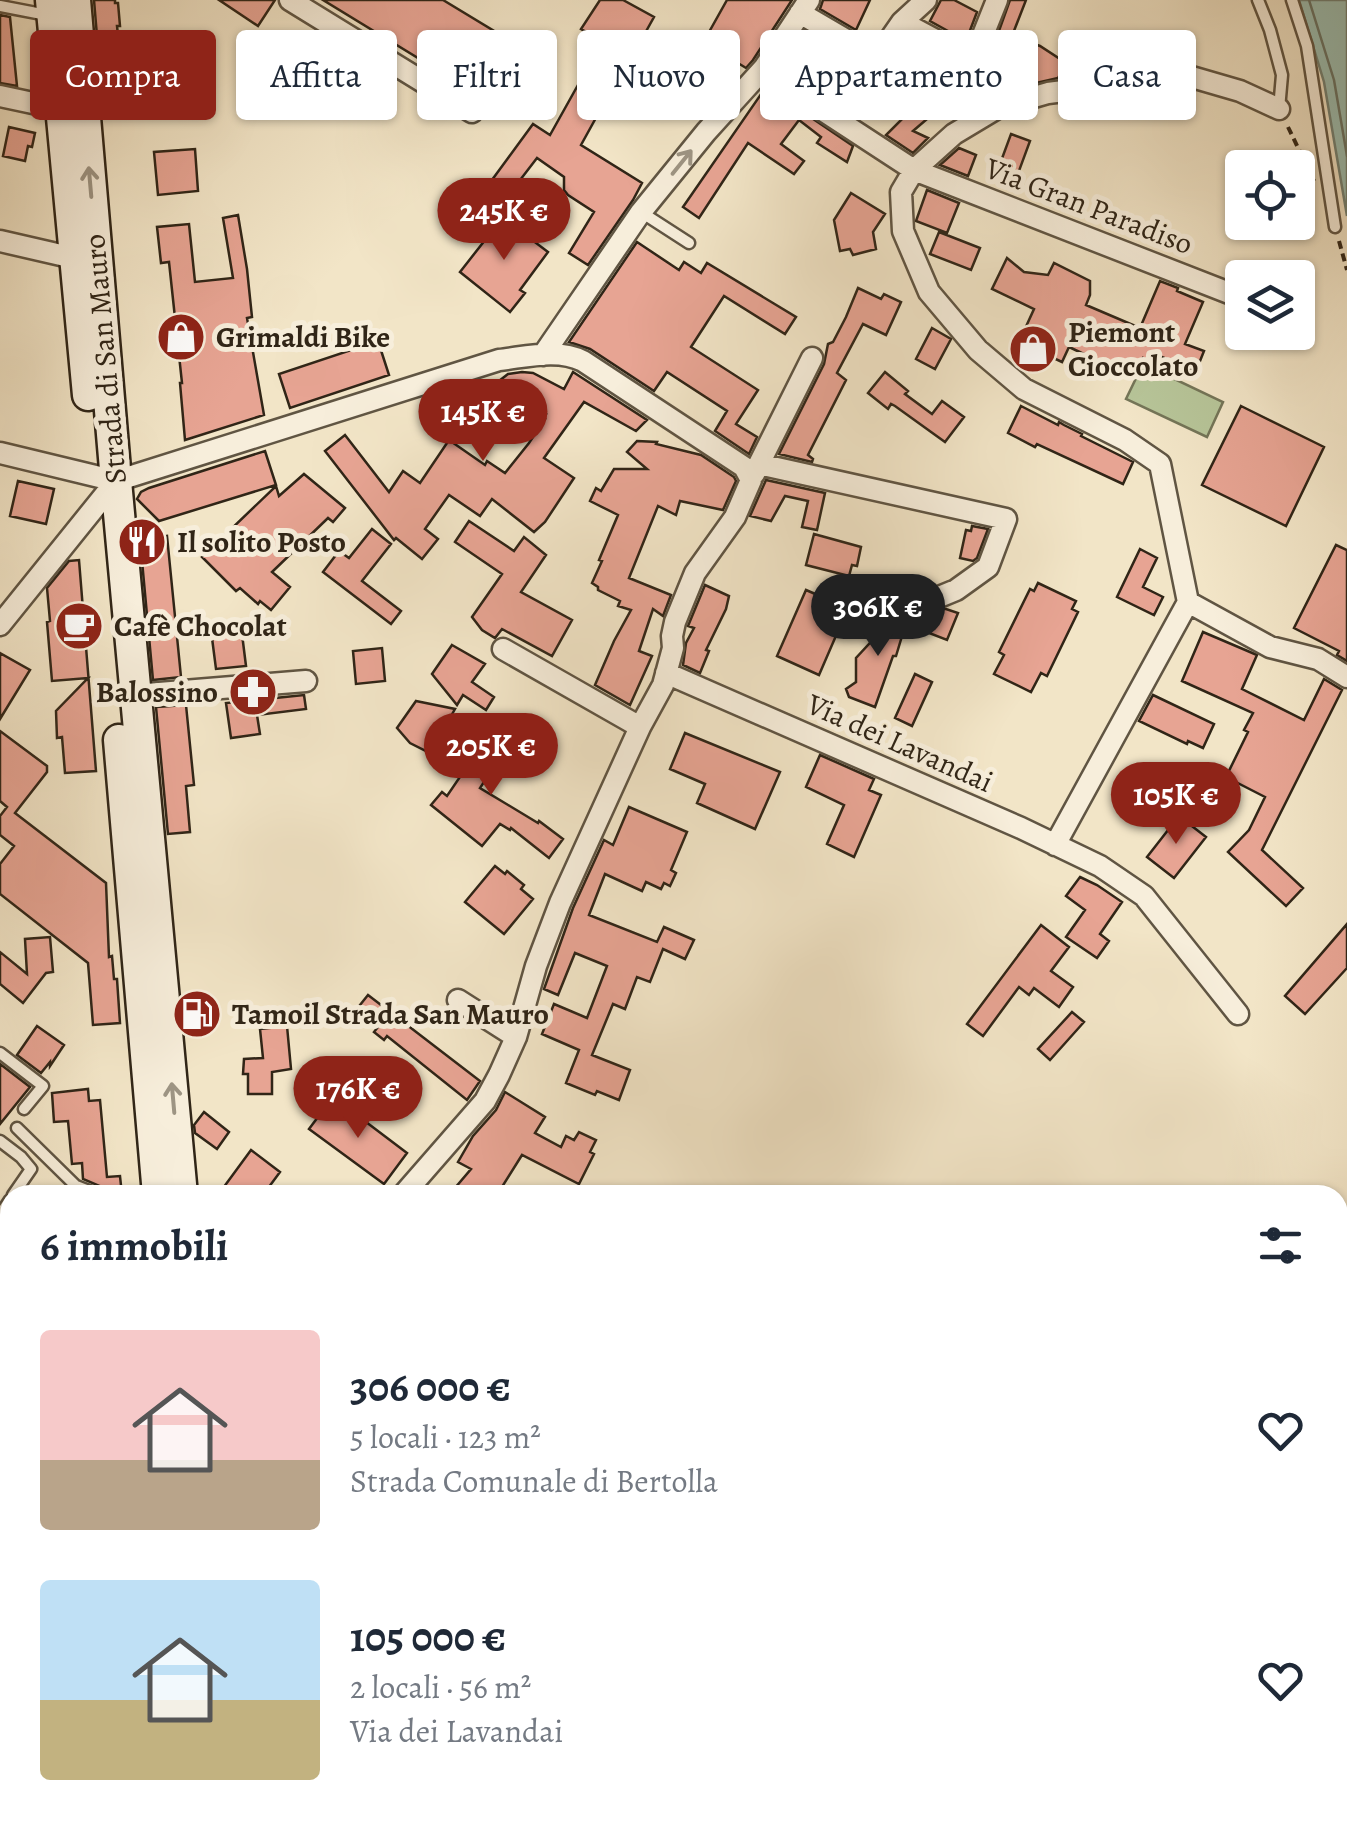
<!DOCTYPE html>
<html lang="it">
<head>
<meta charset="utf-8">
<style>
	:root { --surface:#fff; --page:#f6f6f7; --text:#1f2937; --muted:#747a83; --accent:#8f2418 }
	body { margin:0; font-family:Alegreya,serif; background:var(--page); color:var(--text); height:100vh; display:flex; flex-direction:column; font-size:38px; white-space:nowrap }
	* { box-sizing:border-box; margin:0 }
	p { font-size:32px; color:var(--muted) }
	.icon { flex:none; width:55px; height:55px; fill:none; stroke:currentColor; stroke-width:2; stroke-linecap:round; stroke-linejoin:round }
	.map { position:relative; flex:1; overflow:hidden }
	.details { position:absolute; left:0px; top:1185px; width:1348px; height:642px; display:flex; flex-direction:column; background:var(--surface); border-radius:30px 30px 0 0; box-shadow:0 2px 8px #0004 }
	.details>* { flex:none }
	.top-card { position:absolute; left:30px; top:30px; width:1288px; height:90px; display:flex; gap:20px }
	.controls { position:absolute; left:1225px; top:150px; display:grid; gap:20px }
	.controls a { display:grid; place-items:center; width:90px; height:90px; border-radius:10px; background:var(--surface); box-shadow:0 2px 8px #0004; font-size:50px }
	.price { position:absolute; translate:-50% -85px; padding:0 22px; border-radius:35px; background:var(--accent); color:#fff; font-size:32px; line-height:65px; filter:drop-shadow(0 2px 5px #0008) }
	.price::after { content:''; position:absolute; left:50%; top:60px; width:30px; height:22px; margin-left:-15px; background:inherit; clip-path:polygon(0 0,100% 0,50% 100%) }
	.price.active { background:#222; color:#fff }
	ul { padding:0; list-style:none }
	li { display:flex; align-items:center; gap:30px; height:250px; padding:0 40px }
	li span { display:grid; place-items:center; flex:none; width:280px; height:200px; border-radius:10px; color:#555 }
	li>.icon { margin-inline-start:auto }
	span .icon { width:120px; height:120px; fill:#fffc; stroke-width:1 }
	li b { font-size:42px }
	h2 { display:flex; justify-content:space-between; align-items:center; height:120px; padding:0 40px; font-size:42px }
	.tag { padding:0 35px; border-radius:10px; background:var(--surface); box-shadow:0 2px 8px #0004; font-size:35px; line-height:90px }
	.tag.active { background:var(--accent); color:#fff }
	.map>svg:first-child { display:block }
</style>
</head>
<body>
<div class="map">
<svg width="1347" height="1826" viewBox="0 0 1347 1826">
	<rect width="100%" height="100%" fill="#f2e5c7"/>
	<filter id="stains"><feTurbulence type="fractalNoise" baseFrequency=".002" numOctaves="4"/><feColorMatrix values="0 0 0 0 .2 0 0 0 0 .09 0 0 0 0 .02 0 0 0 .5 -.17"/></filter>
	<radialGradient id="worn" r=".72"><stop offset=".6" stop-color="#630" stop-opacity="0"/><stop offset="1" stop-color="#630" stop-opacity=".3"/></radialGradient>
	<path fill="#b7c599" stroke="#747558" stroke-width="2.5" d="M 1143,364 L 1223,402 L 1207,437 L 1126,399 Z
		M 1338,1656 L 1347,1660 L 1347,1826 L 1166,1826 L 1169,1818 L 1338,1818 Z"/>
	<path fill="#9bbfb3" stroke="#708175" stroke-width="2.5" d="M 1299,0 L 1347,0 L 1347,216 L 1324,82 Z"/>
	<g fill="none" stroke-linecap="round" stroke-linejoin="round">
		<path stroke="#667265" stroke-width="2.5" d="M 1309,0 L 1334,80 L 1347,156"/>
	</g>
	<path fill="#e7a493" stroke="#302517" stroke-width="2.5" d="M 94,0 L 115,0 L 115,3 L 118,3 L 120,26 L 117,26 L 118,35 L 97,36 Z
		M 219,0 L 275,0 L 258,26 Z
		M 323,0 L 443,0 L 504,37 L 472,91 Z
		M 600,0 L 623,0 L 654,17 L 624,71 L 673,99 L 664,115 L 613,87 L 581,145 L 642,183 L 633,200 L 588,265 L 569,253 L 594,212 L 568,195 L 564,190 L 564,177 L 537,158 L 507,197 L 489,184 L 533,124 L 550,135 L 588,67 L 583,64 L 596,41 L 593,40 L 595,37 L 581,29 Z
		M 727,0 L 792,0 L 753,60 L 746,68 L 733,60 L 721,83 L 718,82 L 704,106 L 683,93 L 696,70 L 690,66 Z
		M 823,0 L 870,0 L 856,30 L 820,9 Z
		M 941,0 L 954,0 L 977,12 L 966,41 L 930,21 Z
		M 1010,0 L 1026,0 L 1012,36 L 1040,46 L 1066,63 L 1058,78 L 1023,86 L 1018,76 L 1014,85 L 1007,82 L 1004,89 L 1001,85 L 1004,64 L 1001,59 L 991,53 Z
		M 0,15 L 10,17 L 17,86 L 0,83 Z
		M 906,40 L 975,76 L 972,88 L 974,94 L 897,53 Z
		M 832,48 L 901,86 L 885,117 L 861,104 L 855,115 L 811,86 Z
		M 766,87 L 853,146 L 847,162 L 817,143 L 821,137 L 799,120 L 781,144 L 804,161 L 794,174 L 748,143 L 699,218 L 683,207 Z
		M 923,98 L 941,107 L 913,131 L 928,138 L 913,153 L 886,135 Z
		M 9,127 L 35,133 L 32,147 L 28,146 L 25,161 L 3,156 Z
		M 1011,134 L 1030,141 L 1016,179 L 997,172 Z
		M 959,148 L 976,155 L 968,176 L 940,165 Z
		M 195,149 L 198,191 L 158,195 L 154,152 Z
		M 927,190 L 959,203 L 947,233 L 916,221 Z
		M 851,193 L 885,214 L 873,232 L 876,249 L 853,255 L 850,249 L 840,251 L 834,220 Z
		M 238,215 L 247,269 L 252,317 L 247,318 L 264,415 L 185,440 L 180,383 L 182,383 L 169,262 L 161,263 L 157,227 L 189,224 L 195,282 L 233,278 L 223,218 Z
		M 499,215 L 548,252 L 520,290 L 525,293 L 510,312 L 460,272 L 489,235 L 486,233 Z
		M 939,232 L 980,248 L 971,270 L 930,254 Z
		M 637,242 L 679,270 L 684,262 L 701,273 L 707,263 L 796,317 L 785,334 L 724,296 L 691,347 L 758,390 L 736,424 L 757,437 L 749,454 L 715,431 L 727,411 L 667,372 L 654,391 L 590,349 L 569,342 Z
		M 1007,258 L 1024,272 L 1048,275 L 1054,263 L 1090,281 L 1090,295 L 1086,305 L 1140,328 L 1160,281 L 1178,288 L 1177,291 L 1203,302 L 1185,344 L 1204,351 L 1196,371 L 1152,353 L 1149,361 L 1143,358 L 1133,377 L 1069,347 L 1062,362 L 1019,342 L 1034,309 L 992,289 Z
		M 858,288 L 881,299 L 884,294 L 901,302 L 886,335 L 863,324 L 837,373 L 846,380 L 808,455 L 813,459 L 812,462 L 779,454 L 824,364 L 828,344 L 833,342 L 846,317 Z
		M 932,328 L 951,339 L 935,369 L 916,359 Z
		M 378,341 L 389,375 L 290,408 L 279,374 Z
		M 522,372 L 533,373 L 564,389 L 573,372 L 647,420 L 636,431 L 584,402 L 544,458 L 574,478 L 545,522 L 534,532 L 492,499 L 480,516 L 449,495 L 425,529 L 438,539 L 422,559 L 396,538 L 394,540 L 325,451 L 345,435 L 389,492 L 403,471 L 420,483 L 449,440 L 485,465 L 487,461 L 505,473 L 529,443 L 545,419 L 543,418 L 546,414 L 513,394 L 487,427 L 489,417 L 480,410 L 475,416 L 462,406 L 480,384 L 495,396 L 499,381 L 508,374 Z
		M 885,372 L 908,391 L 905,394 L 932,414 L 942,401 L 964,417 L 945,442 L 895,406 L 891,404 L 888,409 L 868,393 Z
		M 1021,406 L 1058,425 L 1059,422 L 1064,425 L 1082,434 L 1081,436 L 1133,462 L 1123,484 L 1037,444 L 1035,447 L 1008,433 Z
		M 1241,406 L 1324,447 L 1286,526 L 1202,485 Z
		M 637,441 L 657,442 L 656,444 L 701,455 L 734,477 L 736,481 L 723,510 L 680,501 L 676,515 L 658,506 L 629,578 L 671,595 L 663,616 L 653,609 L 639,651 L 652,656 L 630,705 L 595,685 L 614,641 L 631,610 L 618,606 L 620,601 L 598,590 L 598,587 L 592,583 L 602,561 L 599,560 L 618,515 L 590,501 L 596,488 L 601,491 L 614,469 L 647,469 L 627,452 Z
		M 265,451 L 276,485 L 159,521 L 137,499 L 141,492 L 149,488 Z
		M 304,474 L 345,508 L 333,522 L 328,518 L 272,572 L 290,587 L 271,610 L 260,601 L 258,604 L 240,588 L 236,591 L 202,557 L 276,486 L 279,496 Z
		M 766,480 L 825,493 L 817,530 L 802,527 L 808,501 L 785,496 L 771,521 L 750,516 Z
		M 18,481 L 54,489 L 46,524 L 10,516 Z
		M 469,521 L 514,551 L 524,537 L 546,555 L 521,592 L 572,620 L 552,656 L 502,629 L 495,638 L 482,630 L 472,617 L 502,574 L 455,542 Z
		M 972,526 L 988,529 L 977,558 L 973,561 L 960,558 L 966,530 L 971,531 Z
		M 372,529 L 391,544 L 362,581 L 401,611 L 391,624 L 323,572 L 339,551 L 349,558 Z
		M 814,534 L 861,547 L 857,566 L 852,565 L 849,576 L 806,565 Z
		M 167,536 L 181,677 L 153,680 L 140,539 Z
		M 1336,545 L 1347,550 L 1347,661 L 1337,655 L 1339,651 L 1294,628 Z
		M 1140,549 L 1157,558 L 1143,587 L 1163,597 L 1154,615 L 1117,597 Z
		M 79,560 L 96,771 L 65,773 L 62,737 L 57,738 L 56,711 L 88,678 L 52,681 L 47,622 L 50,621 L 47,588 L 69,561 Z
		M 1038,583 L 1076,601 L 1072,609 L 1078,612 L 1047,676 L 1041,673 L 1031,692 L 994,674 L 1004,655 L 999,652 L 1030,589 L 1034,591 Z
		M 705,585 L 729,596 L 726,609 L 706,650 L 709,651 L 700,673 L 683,665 L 686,643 L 694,628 L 688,626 Z
		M 806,590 L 848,608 L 819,675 L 777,656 Z
		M 886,609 L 908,616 L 896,656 L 893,656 L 875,707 L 849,697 L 846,689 L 856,682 L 856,658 L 879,633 Z
		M 933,609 L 946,609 L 958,613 L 947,640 L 924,631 Z
		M 1203,632 L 1257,655 L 1242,689 L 1304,720 L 1324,679 L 1342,690 L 1262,850 L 1303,888 L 1286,906 L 1228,852 L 1249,830 L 1265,797 L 1226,777 L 1248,732 L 1244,730 L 1253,713 L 1182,681 Z
		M 242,634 L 246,666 L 216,669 L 212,638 Z
		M 452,645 L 485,664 L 472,682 L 494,697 L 486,710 L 463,695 L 457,705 L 432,674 Z
		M 382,648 L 385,681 L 356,684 L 353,651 Z
		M 0,653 L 30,670 L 0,719 Z
		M 915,674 L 932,682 L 912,726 L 895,718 Z
		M 304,695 L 306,709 L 257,715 L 260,734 L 231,738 L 226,703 Z
		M 1153,695 L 1214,724 L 1203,748 L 1188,741 L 1187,744 L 1139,721 Z
		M 416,701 L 455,709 L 430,753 L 410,743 L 397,728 Z
		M 186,705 L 194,785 L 186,786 L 190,832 L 168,834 L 156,707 Z
		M 490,716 L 516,733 L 480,788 L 538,823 L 539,821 L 563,839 L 549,858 L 511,828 L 510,830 L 500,824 L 482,846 L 431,805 L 442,792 L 447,796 L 483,743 L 477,738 Z
		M 0,731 L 47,766 L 47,772 L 15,813 L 106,883 L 109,957 L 112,956 L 114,979 L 117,979 L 120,1023 L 93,1025 L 88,963 L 0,894 L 0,864 L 14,846 L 0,835 L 0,816 L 7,807 L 0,801 Z
		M 685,733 L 780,772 L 755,829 L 697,803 L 705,784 L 670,769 Z
		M 820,755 L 874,779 L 869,790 L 881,795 L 854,857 L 827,844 L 844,805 L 806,787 Z
		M 629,807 L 687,832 L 671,870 L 676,873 L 670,886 L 664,883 L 661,889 L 646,882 L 642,891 L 605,874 L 589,915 L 657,942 L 664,927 L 694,940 L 685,959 L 663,949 L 650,982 L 637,977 L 625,1009 L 613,1004 L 592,1055 L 630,1070 L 619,1100 L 597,1091 L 595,1095 L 566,1083 L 579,1050 L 542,1034 L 554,1004 L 587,1018 L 607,966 L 575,953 L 558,995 L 544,989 L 573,908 L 604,840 L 613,845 Z
		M 1179,816 L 1206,837 L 1174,878 L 1147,857 Z
		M 495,866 L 505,874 L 507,871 L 524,885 L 521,889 L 533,899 L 504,934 L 465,902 Z
		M 1080,877 L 1097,885 L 1122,902 L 1100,934 L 1109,941 L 1097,958 L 1066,937 L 1085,910 L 1066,896 Z
		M 1347,924 L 1347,968 L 1305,1014 L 1285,996 Z
		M 1041,925 L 1069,947 L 1051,971 L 1073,987 L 1059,1007 L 1034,988 L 1029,995 L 1019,987 L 983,1036 L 967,1024 Z
		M 50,937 L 53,972 L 46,973 L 23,1003 L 0,984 L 0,952 L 27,974 L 25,939 Z
		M 368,995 L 480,1081 L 467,1100 L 387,1036 L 384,1040 L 374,1032 L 378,1027 L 356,1010 Z
		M 1072,1012 L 1084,1022 L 1050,1060 L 1038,1049 Z
		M 37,1026 L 64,1045 L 50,1066 L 50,1062 L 41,1073 L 17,1055 Z
		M 287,1026 L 291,1069 L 272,1072 L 272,1094 L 248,1094 L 248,1074 L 243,1074 L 244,1059 L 263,1058 L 260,1029 Z
		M 0,1064 L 30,1087 L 0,1124 Z
		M 88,1089 L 89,1101 L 100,1100 L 107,1177 L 120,1176 L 122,1195 L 113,1195 L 102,1187 L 83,1179 L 82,1163 L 72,1164 L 68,1121 L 54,1122 L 52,1093 Z
		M 505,1092 L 545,1117 L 535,1133 L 561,1147 L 566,1136 L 574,1140 L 579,1132 L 596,1140 L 590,1152 L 594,1154 L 579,1184 L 522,1155 L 497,1195 L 449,1195 L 471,1169 L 458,1162 L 473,1136 L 496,1110 Z
		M 333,1097 L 407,1153 L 384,1184 L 309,1129 Z
		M 204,1112 L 229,1132 L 217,1149 L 195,1133 L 194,1125 Z
		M 251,1150 L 280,1172 L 263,1195 L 218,1195 Z"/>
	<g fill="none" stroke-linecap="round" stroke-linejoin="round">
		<g stroke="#605543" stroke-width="15">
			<path id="lane" d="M 1258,0 L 1270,30 L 1282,75 L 1279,109
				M 1292,0 L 1307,46 L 1335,227
				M 0,6 L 47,15
				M 641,212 L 689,243
				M 0,1053 L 43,1086 L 24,1109
				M 17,1128 L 76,1186 L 99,1195
				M 0,1141 L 21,1157 L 31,1169 L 13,1195
				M 0,1215 L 10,1200
				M 0,1333 L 10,1340
				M 0,1424 L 10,1431
				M 0,1497 L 10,1504
				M 604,1818 L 613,1826"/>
		</g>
		<g stroke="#605543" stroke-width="25">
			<path id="street" d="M 290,0 L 472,112
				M 997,0 L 973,60 L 991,68 L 986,87 L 999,107
				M 800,13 L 877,58 L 985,115
				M 902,22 L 973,60
				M 877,58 L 902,22 L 926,0
				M 764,68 L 793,91 L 914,170 L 1242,298
				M 793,91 L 826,30
				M 0,96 L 61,109
				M 1279,109 L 1240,91 L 1178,73 L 1137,76 L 1096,87 L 1048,93 L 999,107 L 954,134 L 914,170 L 901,192 L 903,231 L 929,292 L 978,350 L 1024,389 L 1125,440 L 1160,464 L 1188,602 L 1270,647 L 1318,659 L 1347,677
				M 0,241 L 74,258
				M 543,355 L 641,212 L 706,132 L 764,68 L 809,0
				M 0,453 L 116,481
				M 759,464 L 1006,519 L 988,567 L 956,590 L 939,597
				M 754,474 L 812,358
				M 116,481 L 499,360 C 526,357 558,348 583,361 L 744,467 L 751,480 L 735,517 L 695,573 L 675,622 L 672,636 L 673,648 L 663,685 L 640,727 L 560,903 L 536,966 L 516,1037 L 499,1075 L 485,1101 L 403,1195
				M 0,625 L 116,481
				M 503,649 L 640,727
				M 666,673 L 1021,828 L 1100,866 L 1144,896 L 1238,1014
				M 135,695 L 306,681
				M 1055,845 L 1188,602
				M 458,1000 L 516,1037
				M 1338,1425 L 1342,1426
				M 1338,1642 L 1347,1646
				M 1030,1818 L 1037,1826"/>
		</g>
		<g stroke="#302517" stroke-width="35">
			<path id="secondary" d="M 51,0 L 88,395
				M 75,0 L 116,481 L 182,1195
				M 119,740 L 158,1195
				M 215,1818 L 215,1826
				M 240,1818 L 241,1826
				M 179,1826 L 185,1818"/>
		</g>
		<path stroke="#302517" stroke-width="4" stroke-dasharray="8 5" stroke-linecap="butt" d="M 1288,127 L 1314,181
			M 1339,241 L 1347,270"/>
		<use href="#lane" stroke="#f7eedb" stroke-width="10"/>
		<use href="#street" stroke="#f7eedb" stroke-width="20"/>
		<use href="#secondary" stroke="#f7eedb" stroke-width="30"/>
	</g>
	<defs><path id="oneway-shaft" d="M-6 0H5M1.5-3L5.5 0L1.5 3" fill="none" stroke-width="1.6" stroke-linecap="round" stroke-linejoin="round" transform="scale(2.5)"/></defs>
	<g stroke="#9d9483">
		<use href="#oneway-shaft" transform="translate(682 162) rotate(-51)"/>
		<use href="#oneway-shaft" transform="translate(90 182) rotate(-95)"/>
		<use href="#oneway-shaft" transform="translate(173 1098) rotate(-95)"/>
	</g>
	<defs>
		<g id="shop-disc" transform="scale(2.5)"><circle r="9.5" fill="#8f2418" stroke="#f7eedb"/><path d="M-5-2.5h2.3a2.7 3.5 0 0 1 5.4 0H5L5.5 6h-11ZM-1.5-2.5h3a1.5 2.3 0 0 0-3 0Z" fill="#fff"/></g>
		<g id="restaurant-disc" transform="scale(2.5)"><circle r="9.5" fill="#8f2418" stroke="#f7eedb"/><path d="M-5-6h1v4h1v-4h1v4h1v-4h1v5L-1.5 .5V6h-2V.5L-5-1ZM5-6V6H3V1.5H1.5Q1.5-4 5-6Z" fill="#fff"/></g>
		<g id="cafe-disc" transform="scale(2.5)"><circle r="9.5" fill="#8f2418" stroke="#f7eedb"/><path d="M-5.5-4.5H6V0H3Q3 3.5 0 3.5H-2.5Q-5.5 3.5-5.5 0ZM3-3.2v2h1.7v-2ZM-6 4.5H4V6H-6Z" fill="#fff"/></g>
		<g id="pharmacy-disc" transform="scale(2.5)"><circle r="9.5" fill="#8f2418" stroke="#f7eedb"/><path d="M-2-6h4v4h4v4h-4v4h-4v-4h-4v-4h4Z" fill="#fff"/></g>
		<g id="fuel-disc" transform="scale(2.5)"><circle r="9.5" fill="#8f2418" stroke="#f7eedb"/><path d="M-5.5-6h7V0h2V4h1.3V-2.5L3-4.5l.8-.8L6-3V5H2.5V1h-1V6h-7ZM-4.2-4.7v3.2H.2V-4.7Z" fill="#fff"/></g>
	</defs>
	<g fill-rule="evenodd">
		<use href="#shop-disc" x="181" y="337"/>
		<use href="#shop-disc" x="1033" y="349"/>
		<use href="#restaurant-disc" x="142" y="542"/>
		<use href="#cafe-disc" x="79" y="626"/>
		<use href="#pharmacy-disc" x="253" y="692"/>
		<use href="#fuel-disc" x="197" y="1014"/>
	</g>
	<g text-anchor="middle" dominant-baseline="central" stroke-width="10" stroke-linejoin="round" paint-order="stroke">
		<g font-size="30" fill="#302517" stroke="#f7eedb">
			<text transform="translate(1089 206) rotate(21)">Via Gran Paradiso</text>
			<text transform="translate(105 359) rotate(-95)">Strada di San Mauro</text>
			<text transform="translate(900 743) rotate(24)">Via dei Lavandai</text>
		</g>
		<g font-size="30" font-weight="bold" fill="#302517" stroke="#f7eedb" text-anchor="start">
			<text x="1068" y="332">Piemont<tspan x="1068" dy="34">Cioccolato</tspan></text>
			<text x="216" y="337">Grimaldi Bike</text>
			<text x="177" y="542">Il solito Posto</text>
			<text x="114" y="626">Cafè Chocolat</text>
			<text x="218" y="692" text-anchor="end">Balossino</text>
			<text x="232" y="1014">Tamoil Strada San Mauro</text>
		</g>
	</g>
	<rect width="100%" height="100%" filter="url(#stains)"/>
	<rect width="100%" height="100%" fill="url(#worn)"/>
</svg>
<div class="controls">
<a><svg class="icon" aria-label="locate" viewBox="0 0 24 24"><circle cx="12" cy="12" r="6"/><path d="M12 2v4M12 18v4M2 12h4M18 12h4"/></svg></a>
<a><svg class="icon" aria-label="layers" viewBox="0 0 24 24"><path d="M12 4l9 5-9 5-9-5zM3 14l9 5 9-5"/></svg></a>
</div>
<b class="price" style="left:504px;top:263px">245K €</b>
<b class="price" style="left:483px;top:464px">145K €</b>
<b class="price active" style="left:878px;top:659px">306K €</b>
<b class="price" style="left:491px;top:798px">205K €</b>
<b class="price" style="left:1176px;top:847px">105K €</b>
<b class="price" style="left:358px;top:1141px">176K €</b>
<div class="top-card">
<a class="tag active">Compra</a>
<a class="tag">Affitta</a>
<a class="tag">Filtri</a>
<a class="tag">Nuovo</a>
<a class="tag">Appartamento</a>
<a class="tag">Casa</a>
</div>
<section class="details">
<h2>6 immobili<svg class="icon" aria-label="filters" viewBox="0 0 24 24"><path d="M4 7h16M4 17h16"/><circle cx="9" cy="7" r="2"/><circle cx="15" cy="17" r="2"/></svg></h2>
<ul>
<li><span style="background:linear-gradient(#f6c9c9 65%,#b9a48a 0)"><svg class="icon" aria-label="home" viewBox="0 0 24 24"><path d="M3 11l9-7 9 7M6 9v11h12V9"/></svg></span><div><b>306 000 €</b><p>5 locali · 123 m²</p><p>Strada Comunale di Bertolla</p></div><svg class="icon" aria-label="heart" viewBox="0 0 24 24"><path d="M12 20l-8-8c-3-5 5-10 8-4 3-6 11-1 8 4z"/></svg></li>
<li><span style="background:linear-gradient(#bfe0f5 60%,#c2b280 0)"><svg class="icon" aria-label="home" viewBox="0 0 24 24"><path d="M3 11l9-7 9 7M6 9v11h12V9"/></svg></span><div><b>105 000 €</b><p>2 locali · 56 m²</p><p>Via dei Lavandai</p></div><svg class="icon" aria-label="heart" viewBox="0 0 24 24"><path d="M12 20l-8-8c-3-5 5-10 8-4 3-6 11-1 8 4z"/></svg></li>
</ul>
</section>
</div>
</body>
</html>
